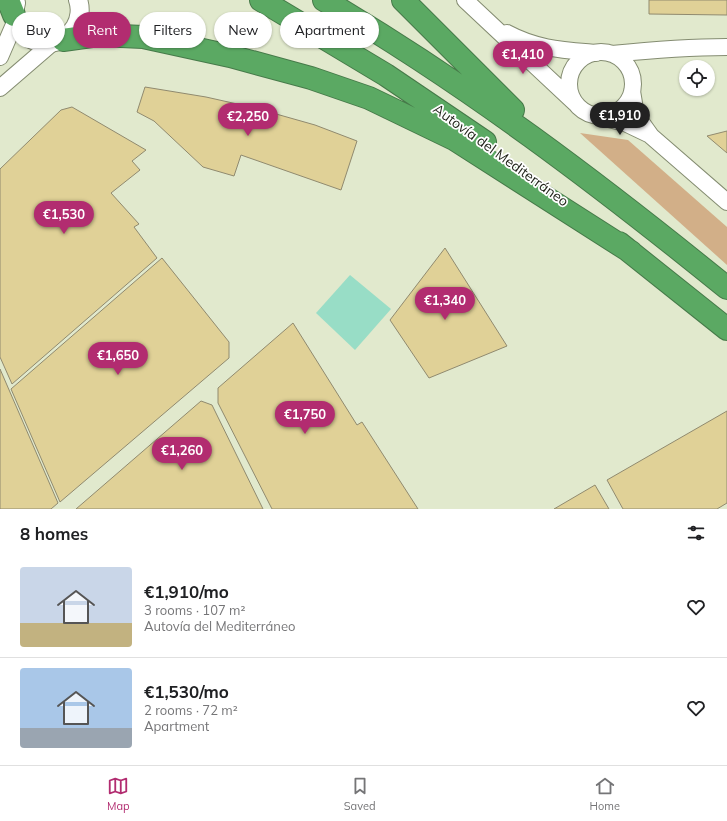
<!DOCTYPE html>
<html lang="en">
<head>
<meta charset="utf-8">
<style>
	:root { --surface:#fff; --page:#f6f6f6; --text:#202124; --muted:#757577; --line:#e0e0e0; --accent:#b22c70 }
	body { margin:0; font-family:Mulish,sans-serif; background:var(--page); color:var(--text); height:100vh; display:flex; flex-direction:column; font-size:15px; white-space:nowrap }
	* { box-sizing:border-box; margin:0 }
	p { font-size:13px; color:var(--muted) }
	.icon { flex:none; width:22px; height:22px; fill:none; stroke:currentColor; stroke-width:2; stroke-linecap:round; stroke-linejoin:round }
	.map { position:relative; height:509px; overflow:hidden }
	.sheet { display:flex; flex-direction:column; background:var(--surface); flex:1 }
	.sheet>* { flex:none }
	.guide { position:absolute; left:12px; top:12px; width:400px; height:36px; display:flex; gap:8px }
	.fabs { position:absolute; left:679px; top:60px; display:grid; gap:8px }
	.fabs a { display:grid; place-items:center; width:36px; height:36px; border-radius:50%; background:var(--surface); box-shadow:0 1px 3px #0004; font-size:20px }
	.price { position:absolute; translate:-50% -34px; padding:0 9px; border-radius:14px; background:var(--accent); color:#fff; font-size:13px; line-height:26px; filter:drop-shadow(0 1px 2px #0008) }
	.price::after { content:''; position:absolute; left:50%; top:24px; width:12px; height:9px; margin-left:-6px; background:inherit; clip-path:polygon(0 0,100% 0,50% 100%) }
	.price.current { background:#222; color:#fff }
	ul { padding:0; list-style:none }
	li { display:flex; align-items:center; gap:12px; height:100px; padding:0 20px }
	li+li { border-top:1px solid var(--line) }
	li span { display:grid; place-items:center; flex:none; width:112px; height:80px; border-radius:4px; color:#555 }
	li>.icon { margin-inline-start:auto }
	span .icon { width:48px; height:48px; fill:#fffc; stroke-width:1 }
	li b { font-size:17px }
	h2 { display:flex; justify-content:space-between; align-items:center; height:48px; padding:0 20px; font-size:17px }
	.chip { padding:0 14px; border-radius:18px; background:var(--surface); box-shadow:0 1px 3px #0004; font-size:14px; line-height:36px }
	.chip.current { background:var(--accent); color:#fff }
	.dock { display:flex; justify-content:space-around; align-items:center; height:56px; border-top:1px solid var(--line); background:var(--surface); font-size:11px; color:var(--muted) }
	.dock a { display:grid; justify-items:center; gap:2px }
	.dock .current { color:var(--accent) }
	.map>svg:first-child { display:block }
</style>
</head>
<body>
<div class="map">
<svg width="727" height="509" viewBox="0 0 727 509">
	<rect width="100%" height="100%" fill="#e1e9cd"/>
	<path fill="#d2af88" d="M 580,133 L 628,140 L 727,227 L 727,265 Z"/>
	<path fill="#98ddc6" d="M 350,275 L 391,309 L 355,350 L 316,313 Z"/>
	<path fill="#e0d197" stroke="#908a6f" d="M 649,0 L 727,0 L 727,15 L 649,14 Z
		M 145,87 L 206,97 L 255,108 L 315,125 L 357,141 L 341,190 L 241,155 L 234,176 L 203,167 L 154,121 L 137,112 Z
		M 72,107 L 146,150 L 132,161 L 140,170 L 111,193 L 139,224 L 134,227 L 157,258 L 12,384 L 0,357 L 0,169 L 61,110 Z
		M 727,131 L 727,153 L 707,136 Z
		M 445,248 L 507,346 L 429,378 L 390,320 Z
		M 162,258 L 229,342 L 229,358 L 60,502 L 11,389 Z
		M 293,323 L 357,425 L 362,422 L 418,509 L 272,509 L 218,403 L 218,388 Z
		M 0,369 L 58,503 L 51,509 L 0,509 Z
		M 201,401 L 212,405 L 263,509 L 76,509 Z
		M 727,411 L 727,503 L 717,509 L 623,509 L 607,480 Z
		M 595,485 L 609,509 L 554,509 Z"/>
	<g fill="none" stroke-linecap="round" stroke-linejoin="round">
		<g stroke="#848c71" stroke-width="18">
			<path id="tertiary" d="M 465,0 L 575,103
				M 507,33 C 537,49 562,50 596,53
				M569 84a32 32 0 1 1 64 0a32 32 0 1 1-64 0Z
				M 612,54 C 651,50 688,47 727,47
				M 0,57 L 16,20
				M 0,88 L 51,44
				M 632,91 L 636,115 L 651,136 L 727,202
				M 601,117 L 625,123 L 648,134"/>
		</g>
		<g stroke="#848c71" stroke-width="20">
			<path id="secondary" d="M 16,3 C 5,39 55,59 75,27 C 80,19 81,8 78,0"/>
		</g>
		<g stroke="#467a49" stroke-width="24">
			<path id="motorway" d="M 6,0 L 10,5 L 14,15
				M 261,0 L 386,75 L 485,142
				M 324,0 C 467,84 599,184 727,288
				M 403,0 L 513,110
				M 63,40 L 99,35 L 143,37 L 230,56 L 311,78 L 369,98 L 454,139 L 631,252
				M 619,243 L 727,329"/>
		</g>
		<use href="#tertiary" stroke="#fff" stroke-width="16"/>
		<use href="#secondary" stroke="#fff" stroke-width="18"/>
		<use href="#motorway" stroke="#5ba963" stroke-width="22"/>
	</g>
	<g text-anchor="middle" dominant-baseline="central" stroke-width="3.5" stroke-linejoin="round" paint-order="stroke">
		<g font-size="14" fill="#1f2218" stroke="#fff">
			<text transform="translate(501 155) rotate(36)">Autovía del Mediterráneo</text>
		</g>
	</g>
</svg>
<div class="fabs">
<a><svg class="icon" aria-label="locate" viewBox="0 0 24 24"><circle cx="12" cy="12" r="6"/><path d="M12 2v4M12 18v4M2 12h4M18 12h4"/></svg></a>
</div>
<b class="price" style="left:523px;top:75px">€1,410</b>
<b class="price current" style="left:620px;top:136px">€1,910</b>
<b class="price" style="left:248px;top:137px">€2,250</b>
<b class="price" style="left:64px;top:235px">€1,530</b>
<b class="price" style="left:445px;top:321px">€1,340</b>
<b class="price" style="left:118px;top:376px">€1,650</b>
<b class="price" style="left:305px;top:435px">€1,750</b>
<b class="price" style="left:182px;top:471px">€1,260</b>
<div class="guide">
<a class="chip">Buy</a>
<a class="chip current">Rent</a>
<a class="chip">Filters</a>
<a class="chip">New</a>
<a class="chip">Apartment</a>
</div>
</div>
<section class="sheet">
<h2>8 homes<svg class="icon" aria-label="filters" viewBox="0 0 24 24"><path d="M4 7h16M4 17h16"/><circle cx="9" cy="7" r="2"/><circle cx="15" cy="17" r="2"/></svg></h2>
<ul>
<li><span style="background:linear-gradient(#c9d6e8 70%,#c2b280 0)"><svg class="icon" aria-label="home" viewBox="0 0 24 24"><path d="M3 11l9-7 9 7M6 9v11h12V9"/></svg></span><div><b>€1,910/mo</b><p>3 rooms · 107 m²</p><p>Autovía del Mediterráneo</p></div><svg class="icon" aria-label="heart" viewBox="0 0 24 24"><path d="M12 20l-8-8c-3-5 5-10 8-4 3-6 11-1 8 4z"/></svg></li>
<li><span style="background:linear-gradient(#a9c7e8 75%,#9aa5b1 0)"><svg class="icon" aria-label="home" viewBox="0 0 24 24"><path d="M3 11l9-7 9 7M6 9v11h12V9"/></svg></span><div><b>€1,530/mo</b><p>2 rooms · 72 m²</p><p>Apartment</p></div><svg class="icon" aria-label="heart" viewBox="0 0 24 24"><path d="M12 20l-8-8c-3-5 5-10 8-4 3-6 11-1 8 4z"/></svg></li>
</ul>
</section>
<nav class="dock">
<a class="current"><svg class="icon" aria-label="map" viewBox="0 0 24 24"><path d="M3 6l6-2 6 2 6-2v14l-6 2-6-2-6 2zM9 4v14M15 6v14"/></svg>Map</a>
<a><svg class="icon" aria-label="saved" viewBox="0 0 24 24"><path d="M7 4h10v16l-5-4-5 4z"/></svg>Saved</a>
<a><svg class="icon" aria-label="home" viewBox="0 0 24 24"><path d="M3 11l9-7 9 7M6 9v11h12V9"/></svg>Home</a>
</nav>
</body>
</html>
